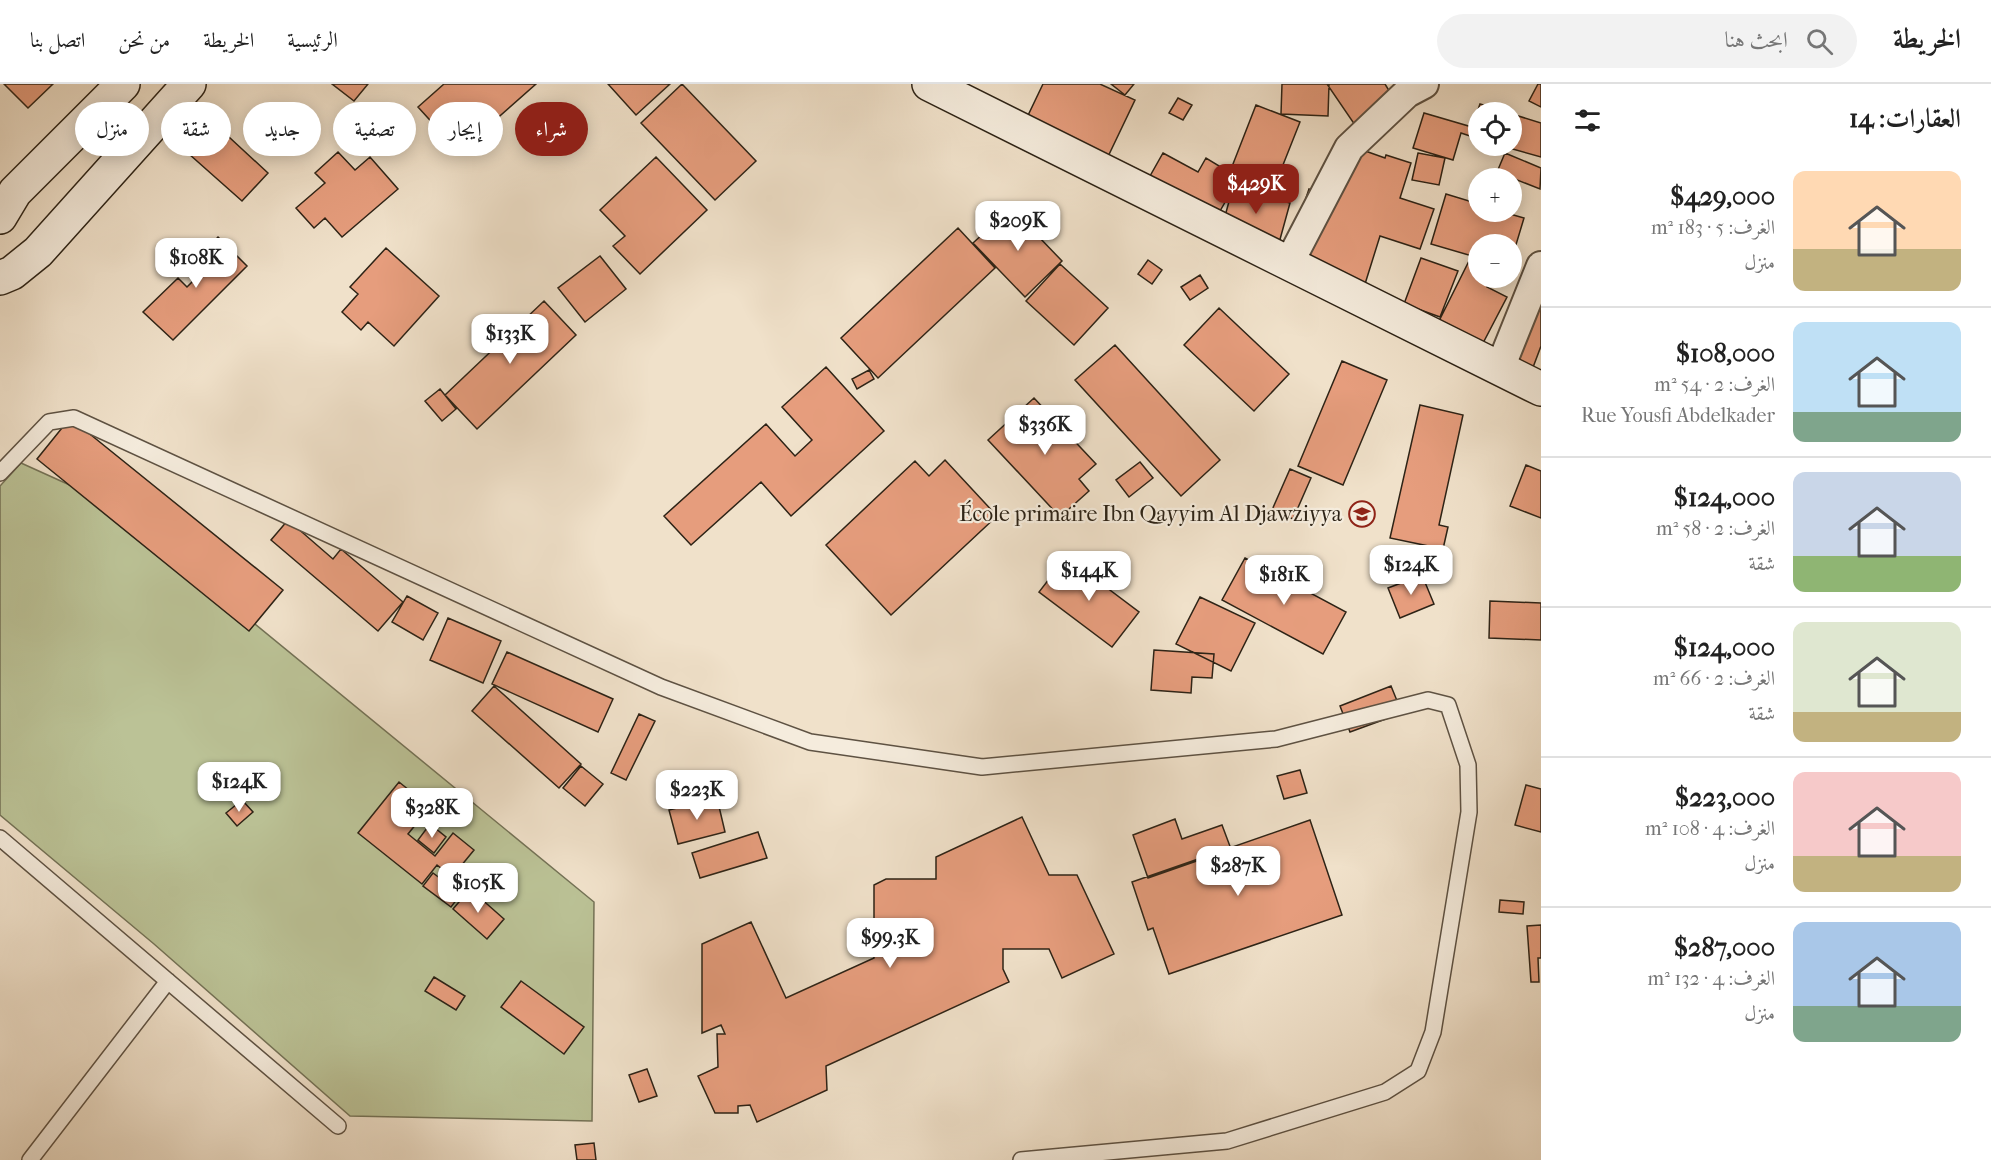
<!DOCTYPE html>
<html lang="ar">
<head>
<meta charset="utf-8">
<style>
	:root { --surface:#fff; --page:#f2f2f2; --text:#222; --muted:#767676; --line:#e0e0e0; --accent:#8f2418 }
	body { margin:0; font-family:"IM FELL French Canon",Amiri,serif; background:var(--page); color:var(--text); direction:rtl; height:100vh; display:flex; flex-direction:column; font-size:22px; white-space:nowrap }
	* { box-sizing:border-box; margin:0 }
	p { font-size:20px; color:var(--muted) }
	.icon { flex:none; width:33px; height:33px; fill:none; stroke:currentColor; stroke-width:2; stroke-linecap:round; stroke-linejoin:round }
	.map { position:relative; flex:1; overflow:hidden; direction:ltr }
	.drawer { display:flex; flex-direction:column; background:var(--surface); width:450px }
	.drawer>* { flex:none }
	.hud { position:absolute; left:18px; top:18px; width:570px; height:54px; direction:rtl; display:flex; gap:12px }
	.controls { position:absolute; left:1468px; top:18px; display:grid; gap:12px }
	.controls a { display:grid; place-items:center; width:54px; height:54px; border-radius:50%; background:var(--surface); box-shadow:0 3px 15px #0003; font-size:30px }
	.price { position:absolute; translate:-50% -51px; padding:0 14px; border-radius:12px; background:#fff; color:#222; font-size:20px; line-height:39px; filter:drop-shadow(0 2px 3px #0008) }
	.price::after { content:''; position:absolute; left:50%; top:36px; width:18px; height:14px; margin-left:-9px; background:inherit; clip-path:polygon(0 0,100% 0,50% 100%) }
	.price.active { background:var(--accent); color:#fff }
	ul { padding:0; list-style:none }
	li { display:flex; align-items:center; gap:18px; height:150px; padding:0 30px }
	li+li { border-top:2px solid var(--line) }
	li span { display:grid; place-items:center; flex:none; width:168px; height:120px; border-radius:12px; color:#555 }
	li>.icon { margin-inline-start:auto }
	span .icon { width:72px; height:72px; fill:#fffc; stroke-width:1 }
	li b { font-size:26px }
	h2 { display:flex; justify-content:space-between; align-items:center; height:72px; padding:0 30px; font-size:26px }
	.tag { padding:0 21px; border-radius:27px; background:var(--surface); box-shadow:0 3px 15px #0003; font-size:21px; line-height:54px }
	.tag.active { background:var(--accent); color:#fff }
	header { display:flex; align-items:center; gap:36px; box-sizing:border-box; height:84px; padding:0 30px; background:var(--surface); border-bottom:2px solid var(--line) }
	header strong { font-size:28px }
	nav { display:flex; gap:33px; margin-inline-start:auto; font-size:21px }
	.search { width:420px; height:54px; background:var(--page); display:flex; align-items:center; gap:15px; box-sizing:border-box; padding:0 21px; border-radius:33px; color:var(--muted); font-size:22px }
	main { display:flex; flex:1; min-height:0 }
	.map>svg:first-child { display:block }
</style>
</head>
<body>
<header>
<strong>الخريطة</strong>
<div class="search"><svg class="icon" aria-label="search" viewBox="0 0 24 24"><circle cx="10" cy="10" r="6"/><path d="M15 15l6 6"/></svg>ابحث هنا</div>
<nav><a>الرئيسية</a><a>الخريطة</a><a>من نحن</a><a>اتصل بنا</a></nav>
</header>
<main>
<section class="drawer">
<h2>العقارات: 14<svg class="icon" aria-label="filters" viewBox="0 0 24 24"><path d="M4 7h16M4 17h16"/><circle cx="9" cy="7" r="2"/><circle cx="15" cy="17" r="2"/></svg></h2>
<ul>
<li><span style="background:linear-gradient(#ffd9b3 65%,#c2b280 0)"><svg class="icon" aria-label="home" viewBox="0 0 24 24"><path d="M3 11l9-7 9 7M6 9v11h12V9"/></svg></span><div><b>$429,000</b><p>الغرف: 5 · 183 m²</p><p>منزل</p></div></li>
<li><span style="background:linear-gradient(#bfe0f5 75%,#7fa58c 0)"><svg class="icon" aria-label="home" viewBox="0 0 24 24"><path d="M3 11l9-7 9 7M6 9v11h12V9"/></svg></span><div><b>$108,000</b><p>الغرف: 2 · 54 m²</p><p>Rue Yousfi Abdelkader</p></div></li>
<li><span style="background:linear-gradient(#c9d6e8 70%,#8fb573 0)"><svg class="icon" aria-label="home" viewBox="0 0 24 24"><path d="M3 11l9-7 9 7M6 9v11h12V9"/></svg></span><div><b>$124,000</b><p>الغرف: 2 · 58 m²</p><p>شقة</p></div></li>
<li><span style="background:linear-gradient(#dfe7d0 75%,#c2b280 0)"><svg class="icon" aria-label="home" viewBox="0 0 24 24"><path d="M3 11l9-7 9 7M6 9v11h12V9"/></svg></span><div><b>$124,000</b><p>الغرف: 2 · 66 m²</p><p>شقة</p></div></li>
<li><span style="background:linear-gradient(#f6c9c9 70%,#c2b280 0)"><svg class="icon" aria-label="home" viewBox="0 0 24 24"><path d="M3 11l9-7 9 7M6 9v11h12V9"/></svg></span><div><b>$223,000</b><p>الغرف: 4 · 108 m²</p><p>منزل</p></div></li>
<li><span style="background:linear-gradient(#a9c7e8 70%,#7fa58c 0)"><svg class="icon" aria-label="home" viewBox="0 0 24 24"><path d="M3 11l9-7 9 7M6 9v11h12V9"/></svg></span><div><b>$287,000</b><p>الغرف: 4 · 132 m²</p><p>منزل</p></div></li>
</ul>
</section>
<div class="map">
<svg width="1541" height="1076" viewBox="0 0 1541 1076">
	<rect width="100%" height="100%" fill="#f0e1ca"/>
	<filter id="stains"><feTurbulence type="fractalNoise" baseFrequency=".00333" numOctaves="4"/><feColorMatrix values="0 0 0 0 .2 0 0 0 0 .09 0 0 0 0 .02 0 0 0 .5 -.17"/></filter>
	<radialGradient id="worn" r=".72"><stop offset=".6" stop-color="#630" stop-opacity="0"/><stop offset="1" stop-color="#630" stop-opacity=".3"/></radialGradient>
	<path fill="#bbc296" stroke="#747256" stroke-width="1.5" d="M 21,379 L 105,417 L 594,818 L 592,1037 L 350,1032 L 154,860 L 0,731 L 0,402 Z"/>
	<path fill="#e69d7d" stroke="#2d2316" stroke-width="1.5" d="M 4,0 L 53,0 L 28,24 Z
		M 332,0 L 368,0 L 354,17 Z
		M 444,0 L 536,0 L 459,68 L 418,23 Z
		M 608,0 L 670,0 L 636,31 Z
		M 682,0 L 756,77 L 715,116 L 641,39 Z
		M 1043,0 L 1100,0 L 1135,16 L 1103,83 L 1022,44 Z
		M 1111,0 L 1134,0 L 1125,11 Z
		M 1282,0 L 1329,0 L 1328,32 L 1281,30 Z
		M 1327,0 L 1385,0 L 1396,18 L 1357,44 Z
		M 1538,0 L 1541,0 L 1541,23 L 1529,17 Z
		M 1178,14 L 1192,21 L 1183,36 L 1169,29 Z
		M 1480,20 L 1508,28 L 1479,28 L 1479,55 L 1461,49 L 1453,76 L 1413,64 L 1424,29 L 1472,43 Z
		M 1256,21 L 1300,38 L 1277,96 L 1233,80 Z
		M 1512,30 L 1541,39 L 1541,73 L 1502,62 L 1512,62 Z
		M 216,41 L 268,89 L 242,117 L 189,70 Z
		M 1340,58 L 1385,74 L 1386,71 L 1411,79 L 1400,114 L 1434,125 L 1420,165 L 1380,152 L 1365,200 L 1286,174 L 1309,105 L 1323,110 Z
		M 338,68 L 355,86 L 370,73 L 398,105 L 342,153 L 325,134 L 314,144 L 296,124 L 325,99 L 315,89 Z
		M 1163,69 L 1198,88 L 1206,74 L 1239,94 L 1209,146 L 1141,108 Z
		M 1418,69 L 1445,74 L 1439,101 L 1412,96 Z
		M 1505,69 L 1541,84 L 1540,105 L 1497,88 Z
		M 656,73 L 707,126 L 640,190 L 613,162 L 625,152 L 600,126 Z
		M 1277,88 L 1288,94 L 1276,116 L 1265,111 Z
		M 1233,103 L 1290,119 L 1279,159 L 1222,143 Z
		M 1446,110 L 1479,120 L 1479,128 L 1503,128 L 1524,134 L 1512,174 L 1512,160 L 1479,160 L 1479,174 L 1431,160 Z
		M 1011,124 L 1062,177 L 1025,213 L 973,159 Z
		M 958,144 L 995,184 L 878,294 L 841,254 Z
		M 218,153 L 247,182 L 173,256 L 143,228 L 178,194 L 187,203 L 198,192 L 189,183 Z
		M 386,164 L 439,212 L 394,262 L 368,238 L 361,246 L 342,228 L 358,210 L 350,203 Z
		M 600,172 L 626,205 L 585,238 L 558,204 Z
		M 1421,174 L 1458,187 L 1440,233 L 1404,220 Z
		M 1470,175 L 1479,179 L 1479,194 L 1492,194 L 1487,203 L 1507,213 L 1482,261 L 1438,239 Z
		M 1148,176 L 1162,186 L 1152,200 L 1138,190 Z
		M 1060,180 L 1108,224 L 1074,261 L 1026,217 Z
		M 1200,191 L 1208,204 L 1190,216 L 1181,203 Z
		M 1541,201 L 1541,262 L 1532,286 L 1496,272 Z
		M 544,217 L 576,251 L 477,345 L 445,311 Z
		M 1219,224 L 1289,290 L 1254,327 L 1184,261 Z
		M 1115,261 L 1220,376 L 1181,412 L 1075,296 Z
		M 1342,277 L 1387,296 L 1343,401 L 1298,382 Z
		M 826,283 L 884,347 L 791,432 L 761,398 L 691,461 L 664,432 L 766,340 L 795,372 L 812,356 L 782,323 Z
		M 869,286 L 874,295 L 857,305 L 852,295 Z
		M 440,305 L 456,325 L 442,337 L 425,317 Z
		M 1034,314 L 1096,380 L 1079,395 L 1089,407 L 1060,433 L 988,356 Z
		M 1420,321 L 1463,331 L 1439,441 L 1448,443 L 1443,465 L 1390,454 Z
		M 70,334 L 283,506 L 249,547 L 37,375 Z
		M 945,376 L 997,432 L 891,531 L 826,461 L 915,377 L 929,392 Z
		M 1140,378 L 1153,394 L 1129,413 L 1116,396 Z
		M 1526,381 L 1541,387 L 1541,434 L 1510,422 Z
		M 1290,385 L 1311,394 L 1293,435 L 1272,426 Z
		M 288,436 L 333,475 L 341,465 L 403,518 L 378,547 L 271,456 Z
		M 1066,473 L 1139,528 L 1112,563 L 1039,508 Z
		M 1245,474 L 1346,528 L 1323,570 L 1222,516 Z
		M 1422,491 L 1434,520 L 1400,534 L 1388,504 Z
		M 407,512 L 438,529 L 423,556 L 392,538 Z
		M 1200,513 L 1255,539 L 1231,587 L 1176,560 Z
		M 1490,517 L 1541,519 L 1541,556 L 1489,554 Z
		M 448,534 L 501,557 L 483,599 L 430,576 Z
		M 1154,566 L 1214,570 L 1212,594 L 1192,593 L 1191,609 L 1151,606 Z
		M 507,568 L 613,615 L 598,648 L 492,600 Z
		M 494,602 L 581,680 L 559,704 L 472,627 Z
		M 1391,602 L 1402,629 L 1350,648 L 1340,622 Z
		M 639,630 L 655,637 L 626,696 L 611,689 Z
		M 581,682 L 603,700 L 585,722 L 563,704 Z
		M 1300,686 L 1307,709 L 1284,715 L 1277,692 Z
		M 399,698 L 430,723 L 408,750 L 435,772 L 453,749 L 474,766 L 452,793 L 437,781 L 422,800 L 358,749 Z
		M 1526,701 L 1541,705 L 1541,748 L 1515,741 Z
		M 717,714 L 725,748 L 678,760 L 669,726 Z
		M 242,716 L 253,728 L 237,742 L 226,729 Z
		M 1022,733 L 1049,791 L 1077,791 L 1114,870 L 1062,894 L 1049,865 L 1003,865 L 1003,885 L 1009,898 L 826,982 L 827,1006 L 757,1038 L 750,1021 L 738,1022 L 738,1029 L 715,1029 L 698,992 L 718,983 L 717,950 L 725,950 L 721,941 L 702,949 L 702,860 L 751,838 L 786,914 L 874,874 L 874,801 L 886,795 L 936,795 L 936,773 Z
		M 1175,735 L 1182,755 L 1222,741 L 1231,765 L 1148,794 L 1133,751 Z
		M 1310,736 L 1342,831 L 1169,890 L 1153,844 L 1148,846 L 1132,798 Z
		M 430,740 L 446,753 L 434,769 L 418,756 Z
		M 758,748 L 767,774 L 700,794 L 692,769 Z
		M 433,789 L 461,810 L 451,823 L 423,802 Z
		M 470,805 L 504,835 L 487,855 L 453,825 Z
		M 1500,816 L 1524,818 L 1523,830 L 1499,828 Z
		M 1541,841 L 1541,874 L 1538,874 L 1539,898 L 1531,898 L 1527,842 Z
		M 434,893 L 465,912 L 456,926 L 425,907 Z
		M 521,897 L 584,943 L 564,970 L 501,923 Z
		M 647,985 L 657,1012 L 639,1018 L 629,991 Z
		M 594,1059 L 596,1076 L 577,1076 L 575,1061 Z"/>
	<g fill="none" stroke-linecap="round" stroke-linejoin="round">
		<g stroke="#5e5243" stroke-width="18">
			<path id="lane" d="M 0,389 L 49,338 L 74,334 L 661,603 L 810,658 L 982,683 L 1276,655 L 1428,616 L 1448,621 L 1468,681 L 1469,728 L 1433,948 L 1418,987 L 1385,1008 L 1227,1057 L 1021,1076
				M 0,754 L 338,1042
				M 30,1076 L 168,897"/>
		</g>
		<g stroke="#5e5243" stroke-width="32">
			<path id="street" d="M 1289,179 L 1349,64 L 1407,9 L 1424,0
				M 1500,284 L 1541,182"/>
		</g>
		<g stroke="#2d2316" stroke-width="36">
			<path id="secondary" d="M 929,0 L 1541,305
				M 0,133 L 15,108 L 123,0
				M 0,194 L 12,189 L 38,168 L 189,0"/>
		</g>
		<use href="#lane" stroke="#f5ecdd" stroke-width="15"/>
		<use href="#street" stroke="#f5ecdd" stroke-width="28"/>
		<use href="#secondary" stroke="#f5ecdd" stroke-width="33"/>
	</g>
	<defs>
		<g id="school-ring" transform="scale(1.35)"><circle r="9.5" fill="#f5ecdd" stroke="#8f2418" stroke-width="1.5"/><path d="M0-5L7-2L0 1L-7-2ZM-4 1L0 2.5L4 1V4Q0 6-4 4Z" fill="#8f2418"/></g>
	</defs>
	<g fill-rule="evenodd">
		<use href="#school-ring" x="1362" y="430"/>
	</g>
	<g text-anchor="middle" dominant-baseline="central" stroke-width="4.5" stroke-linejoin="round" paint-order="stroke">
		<g font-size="22" fill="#2d2316" stroke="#f5ecdd" text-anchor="end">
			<text x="1342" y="430">École primaire Ibn Qayyim Al Djawziyya</text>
		</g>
	</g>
	<rect width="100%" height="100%" filter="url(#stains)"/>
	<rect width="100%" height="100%" fill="url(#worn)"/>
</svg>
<div class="controls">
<a><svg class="icon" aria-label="locate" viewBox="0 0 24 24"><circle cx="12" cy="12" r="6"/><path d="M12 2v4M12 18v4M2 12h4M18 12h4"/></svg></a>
<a>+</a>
<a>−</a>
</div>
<b class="price active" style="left:1256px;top:131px">$429K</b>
<b class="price" style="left:1018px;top:168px">$209K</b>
<b class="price" style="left:196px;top:205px">$108K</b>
<b class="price" style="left:510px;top:281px">$133K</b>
<b class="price" style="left:1045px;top:372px">$336K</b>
<b class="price" style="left:1411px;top:512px">$124K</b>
<b class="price" style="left:1089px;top:518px">$144K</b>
<b class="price" style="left:1284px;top:522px">$181K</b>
<b class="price" style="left:239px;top:729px">$124K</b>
<b class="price" style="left:697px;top:737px">$223K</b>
<b class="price" style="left:432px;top:755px">$328K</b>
<b class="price" style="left:1238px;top:813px">$287K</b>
<b class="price" style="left:478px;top:830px">$105K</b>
<b class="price" style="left:890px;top:885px">$99.3K</b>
<div class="hud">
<a class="tag active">شراء</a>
<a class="tag">إيجار</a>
<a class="tag">تصفية</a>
<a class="tag">جديد</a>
<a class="tag">شقة</a>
<a class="tag">منزل</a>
</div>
</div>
</main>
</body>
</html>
